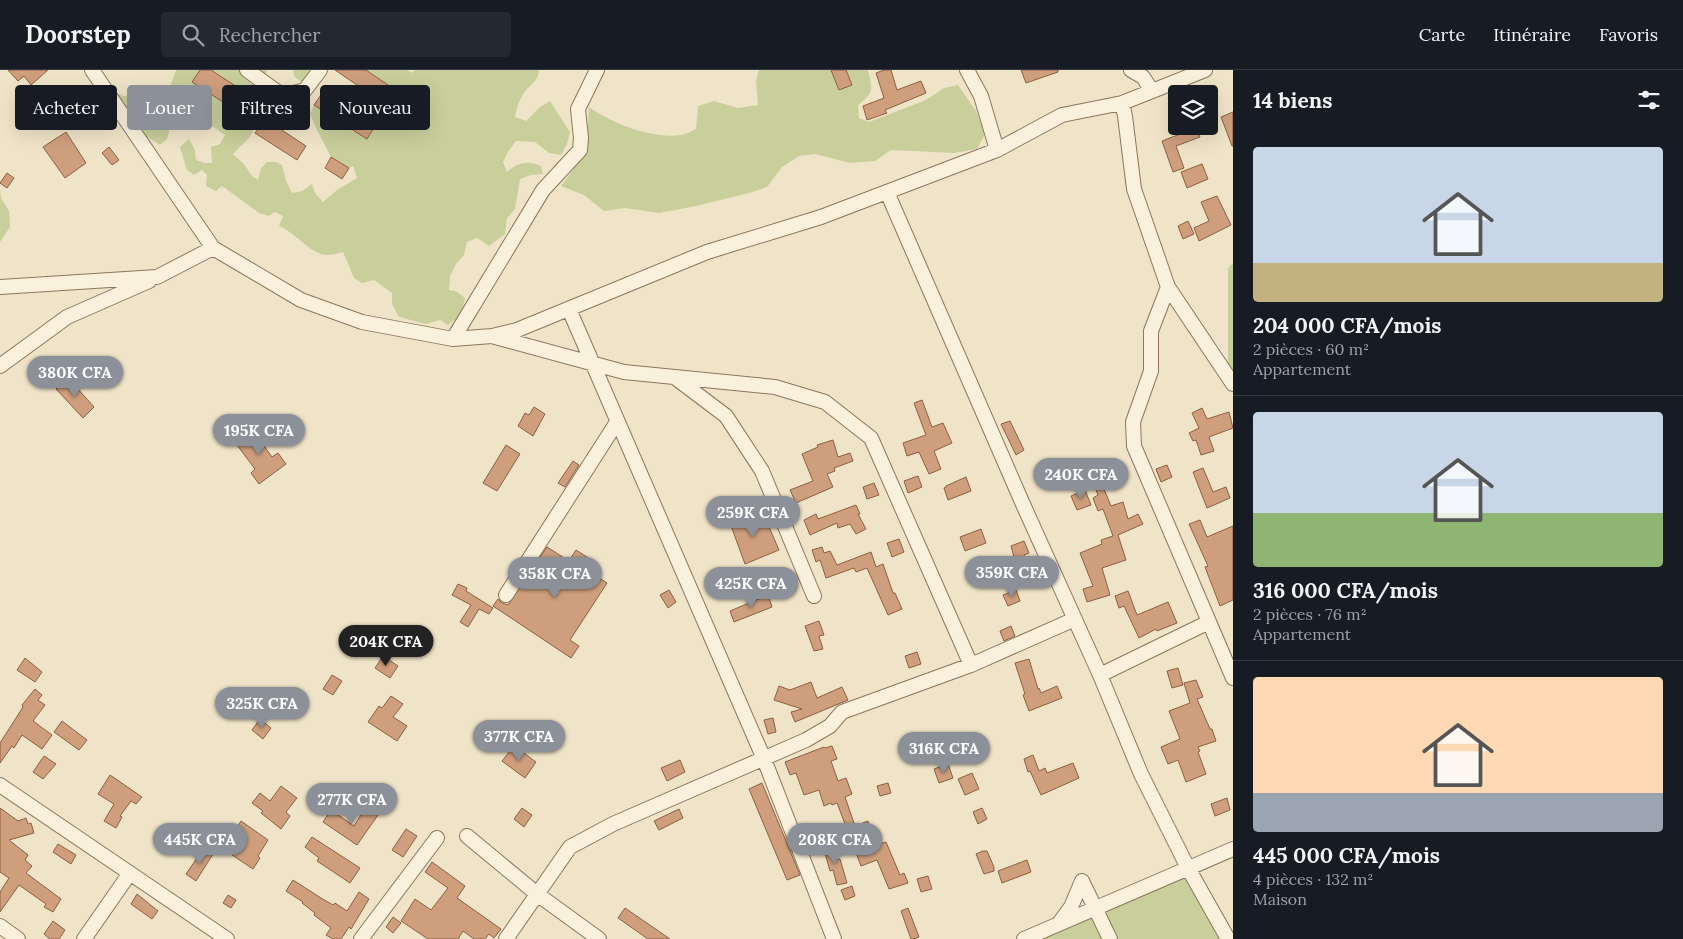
<!DOCTYPE html>
<html lang="fr">
<head>
<meta charset="utf-8">
<style>
	:root { --surface:#171b24; --page:#242831; --text:#f1f3f6; --muted:#9ea1a6; --line:#363941; --accent:#8c9099 }
	body { margin:0; font-family:Lora,serif; background:var(--page); color:var(--text); height:100vh; display:flex; flex-direction:column; font-size:19px; white-space:nowrap }
	* { box-sizing:border-box; margin:0 }
	p { font-size:16px; color:var(--muted) }
	.icon { flex:none; width:28px; height:28px; fill:none; stroke:currentColor; stroke-width:2; stroke-linecap:round; stroke-linejoin:round }
	.map { position:relative; flex:1; overflow:hidden }
	.sheet { display:flex; flex-direction:column; background:var(--surface); width:450px }
	.sheet>* { flex:none }
	.guide { position:absolute; left:15px; top:15px; width:475px; height:45px; display:flex; gap:10px }
	.tools { position:absolute; left:1168px; top:15px; display:grid; gap:10px }
	.tools a { display:grid; place-items:center; width:50px; height:50px; border-radius:5px; background:var(--surface); box-shadow:0 5px 20px #0002; font-size:25px }
	.price { position:absolute; translate:-50% -42px; padding:0 11px; border-radius:18px; background:var(--accent); color:#fff; font-size:16px; line-height:32px; filter:drop-shadow(0 1px 2px #0008) }
	.price::after { content:''; position:absolute; left:50%; top:30px; width:15px; height:11px; margin-left:-8px; background:inherit; clip-path:polygon(0 0,100% 0,50% 100%) }
	.price.on { background:#222; color:#fff }
	ul { padding:0; list-style:none }
	li { display:grid; align-content:center; gap:10px; height:265px; padding:0 20px }
	li+li { border-top:1px solid var(--line) }
	li span { display:grid; place-items:center; height:155px; border-radius:5px; color:#555 }
	li>.icon { margin-inline-start:auto }
	span .icon { width:90px; height:90px; fill:#fffc; stroke-width:1 }
	li b { font-size:21px }
	h2 { display:flex; justify-content:space-between; align-items:center; height:60px; padding:0 20px; font-size:21px }
	.chip { padding:0 18px; border-radius:5px; background:var(--surface); box-shadow:0 5px 20px #0002; font-size:18px; line-height:45px }
	.chip.on { background:var(--accent); color:#fff }
	header { display:flex; align-items:center; gap:30px; box-sizing:border-box; height:70px; padding:0 25px; background:var(--surface); border-bottom:1px solid var(--line) }
	header strong { font-size:24px }
	nav { display:flex; gap:28px; margin-inline-start:auto; font-size:18px }
	.search { width:350px; height:45px; background:var(--page); display:flex; align-items:center; gap:12px; box-sizing:border-box; padding:0 18px; border-radius:5px; color:var(--muted); font-size:19px }
	main { display:flex; flex:1; min-height:0 }
	.map>svg:first-child { display:block }
</style>
</head>
<body>
<header>
<strong>Doorstep</strong>
<div class="search"><svg class="icon" aria-label="search" viewBox="0 0 24 24"><circle cx="10" cy="10" r="6"/><path d="M15 15l6 6"/></svg>Rechercher</div>
<nav><a>Carte</a><a>Itinéraire</a><a>Favoris</a></nav>
</header>
<main>
<div class="map">
<svg width="1233" height="869" viewBox="0 0 1233 869">
	<rect width="100%" height="100%" fill="#f0e4c8"/>
	<path fill="#c9cf9b" d="M 176,0 L 267,0 L 266,4 L 273,13 L 271,27 L 263,29 L 264,42 L 249,68 L 233,84 L 244,94 L 252,106 L 258,110 L 261,98 L 267,92 L 276,92 L 282,95 L 286,111 L 292,123 L 302,121 L 312,114 L 315,123 L 323,132 L 337,120 L 357,108 L 353,96 L 349,98 L 331,87 L 317,60 L 310,44 L 314,35 L 367,69 L 375,56 L 354,42 L 357,31 L 368,22 L 385,33 L 394,19 L 367,0 L 408,0 L 412,3 L 414,0 L 539,0 C 538,12 530,14 524,23 C 519,30 517,38 515,47 L 526,51 L 540,37 L 550,31 L 570,62 L 567,74 L 561,85 L 549,83 L 535,72 L 516,71 L 508,82 L 503,92 L 507,102 C 518,92 528,90 541,96 L 543,104 L 531,105 L 520,109 L 515,139 L 507,148 L 505,164 L 489,176 L 477,168 L 467,172 L 464,185 L 456,194 L 450,206 L 449,220 L 456,221 L 465,228 C 463,242 459,247 448,255 L 440,250 L 426,254 L 399,247 L 392,234 L 392,223 L 374,210 L 362,213 L 354,208 L 343,182 C 338,183 332,185 327,185 C 311,185 295,162 279,156 L 283,146 L 275,142 L 269,146 L 259,143 L 222,116 L 216,121 L 206,116 L 207,105 L 202,100 L 194,105 L 187,100 L 180,77 L 189,69 L 195,80 L 196,90 L 205,93 L 212,93 L 211,77 L 220,74 L 225,65 C 211,54 193,45 175,42 L 167,69 L 160,75 C 143,62 107,51 102,29 L 111,20 L 123,26 L 143,25 L 157,37 L 165,31 Z
		M 293,0 L 327,0 L 326,3 L 304,14 L 294,6 Z
		M 759,0 L 868,0 C 873,19 874,23 858,35 L 859,48 L 869,52 L 926,30 L 944,18 L 958,15 L 976,41 L 985,64 L 977,79 L 954,83 L 891,80 L 875,91 L 850,93 L 815,84 L 799,86 L 782,97 L 767,117 L 749,123 L 696,136 L 659,143 L 625,138 L 604,141 L 584,125 L 561,116 L 586,82 L 589,37 C 613,54 652,69 682,65 C 686,64 692,61 696,59 L 698,36 L 714,31 L 738,38 L 758,35 L 756,11 Z
		M 0,119 L 1,128 L 9,141 L 10,157 L 0,172 Z
		M 1233,193 L 1233,307 L 1228,305 L 1228,198 Z
		M 1188,798 L 1228,869 L 1029,869 Z"/>
	<path fill="#cf9f7d" stroke="#8d5f41" d="M 8,0 L 48,0 L 31,15 L 24,6 L 18,11 Z
		M 200,0 L 211,0 L 237,17 L 226,34 L 192,12 Z
		M 335,0 L 366,0 L 394,19 L 385,34 Z
		M 831,0 L 846,0 L 852,15 L 839,20 Z
		M 884,0 L 891,0 L 897,20 L 921,11 L 926,23 L 885,40 L 887,43 L 867,50 L 863,36 L 884,28 L 876,3 Z
		M 1021,0 L 1058,0 L 1058,2 L 1026,13 Z
		M 323,22 L 375,56 L 367,69 L 314,35 Z
		M 1233,42 L 1233,76 L 1232,76 L 1221,47 Z
		M 265,49 L 306,76 L 297,90 L 255,63 Z
		M 1196,58 L 1200,67 L 1176,76 L 1184,98 L 1173,102 L 1162,71 Z
		M 66,62 L 86,93 L 65,108 L 43,77 Z
		M 109,77 L 119,90 L 112,95 L 102,83 Z
		M 331,87 L 349,98 L 342,109 L 325,98 Z
		M 1202,94 L 1208,109 L 1187,118 L 1181,102 Z
		M 7,103 L 14,108 L 7,118 L 0,113 Z
		M 1217,126 L 1231,155 L 1199,171 L 1194,158 L 1209,151 L 1201,132 Z
		M 1188,151 L 1194,164 L 1183,169 L 1178,156 Z
		M 68,308 L 94,337 L 83,348 L 56,319 Z
		M 922,330 L 932,357 L 943,353 L 952,373 L 934,381 L 941,399 L 929,404 L 919,382 L 907,386 L 903,373 L 926,365 L 914,333 Z
		M 534,337 L 545,344 L 533,366 L 518,356 L 525,343 L 529,345 Z
		M 1202,338 L 1207,349 L 1229,342 L 1233,358 L 1209,367 L 1214,381 L 1201,385 L 1196,370 L 1193,371 L 1189,363 L 1199,358 L 1192,343 Z
		M 1010,351 L 1024,380 L 1016,385 L 1001,354 Z
		M 251,358 L 272,387 L 278,383 L 286,394 L 259,414 L 251,403 L 255,399 L 234,371 Z
		M 833,370 L 838,387 L 850,383 L 853,391 L 834,398 L 835,401 L 827,404 L 833,417 L 796,433 L 790,420 L 813,411 L 802,384 L 818,377 L 817,375 Z
		M 506,375 L 520,384 L 497,421 L 483,413 Z
		M 573,391 L 579,395 L 565,417 L 558,413 Z
		M 1167,395 L 1172,407 L 1161,412 L 1156,399 Z
		M 1203,398 L 1213,422 L 1226,417 L 1230,428 L 1207,438 L 1193,402 Z
		M 918,406 L 922,417 L 908,423 L 904,411 Z
		M 966,407 L 971,421 L 948,430 L 944,418 L 946,417 L 946,416 Z
		M 1101,412 L 1111,436 L 1123,432 L 1128,449 L 1138,444 L 1143,454 L 1118,465 L 1126,490 L 1102,498 L 1110,525 L 1087,532 L 1083,519 L 1093,516 L 1080,483 L 1102,474 L 1101,470 L 1113,466 L 1103,439 L 1098,441 L 1093,428 L 1098,425 L 1094,415 Z
		M 874,413 L 879,425 L 867,429 L 863,417 Z
		M 1085,420 L 1091,435 L 1077,440 L 1071,426 Z
		M 856,435 L 860,444 L 858,444 L 866,459 L 856,464 L 850,454 L 838,458 L 837,453 L 810,465 L 804,450 L 816,444 L 818,449 Z
		M 738,440 L 747,458 L 766,450 L 779,480 L 745,494 L 730,453 L 731,452 L 728,444 Z
		M 1200,450 L 1207,467 L 1233,456 L 1233,530 L 1220,536 L 1205,497 L 1208,496 L 1189,454 Z
		M 981,459 L 986,473 L 965,481 L 960,467 Z
		M 899,469 L 904,482 L 892,487 L 887,473 Z
		M 1024,471 L 1029,483 L 1024,485 L 1030,501 L 1019,505 L 1011,476 Z
		M 547,477 L 569,491 L 576,480 L 590,489 L 584,498 L 607,513 L 570,570 L 579,576 L 571,588 L 493,536 L 498,529 L 502,533 L 508,535 Z
		M 822,477 L 824,483 L 830,481 L 837,495 L 871,482 L 876,497 L 883,494 L 893,523 L 895,523 L 902,539 L 888,545 L 867,498 L 856,502 L 854,498 L 826,508 L 820,490 L 816,492 L 812,480 Z
		M 458,514 L 467,518 L 466,521 L 493,538 L 489,544 L 479,539 L 468,557 L 460,552 L 471,535 L 452,525 Z
		M 669,520 L 676,532 L 668,538 L 660,525 Z
		M 1016,520 L 1020,531 L 1008,536 L 1003,525 Z
		M 1128,521 L 1137,545 L 1168,532 L 1177,553 L 1157,561 L 1156,559 L 1139,568 L 1124,536 L 1119,538 L 1115,526 Z
		M 768,525 L 772,537 L 734,552 L 730,541 Z
		M 819,551 L 824,565 L 819,566 L 823,579 L 814,581 L 805,556 Z
		M 1011,556 L 1015,566 L 1004,571 L 1000,561 Z
		M 917,582 L 921,594 L 909,598 L 905,586 Z
		M 383,586 L 398,596 L 390,608 L 375,598 Z
		M 25,588 L 42,602 L 35,612 L 17,600 Z
		M 1029,589 L 1038,619 L 1039,618 L 1041,623 L 1057,616 L 1062,628 L 1029,641 L 1023,625 L 1025,624 L 1015,593 Z
		M 1178,598 L 1183,615 L 1172,618 L 1167,601 Z
		M 332,605 L 342,611 L 333,625 L 323,619 Z
		M 1196,610 L 1203,627 L 1197,629 L 1210,659 L 1212,659 L 1216,671 L 1198,677 L 1200,681 L 1198,682 L 1206,704 L 1186,712 L 1178,690 L 1168,694 L 1161,677 L 1180,669 L 1169,641 L 1190,633 L 1184,613 Z
		M 811,612 L 817,628 L 842,617 L 848,630 L 795,652 L 791,642 L 802,639 L 774,630 L 779,616 L 790,620 Z
		M 35,619 L 42,625 L 38,630 L 45,635 L 33,651 L 52,665 L 42,679 L 22,665 L 14,678 L 12,676 L 0,693 L 0,673 L 23,637 L 22,635 Z
		M 391,626 L 403,634 L 393,647 L 407,656 L 397,671 L 368,652 L 379,636 L 382,638 Z
		M 773,648 L 776,662 L 768,664 L 764,650 Z
		M 260,649 L 271,658 L 263,669 L 252,660 Z
		M 62,651 L 87,670 L 79,680 L 54,662 Z
		M 514,676 L 536,692 L 525,708 L 502,691 Z
		M 832,676 L 837,689 L 831,691 L 838,711 L 846,708 L 852,724 L 845,727 L 855,756 L 868,751 L 877,775 L 886,772 L 900,805 L 904,803 L 908,813 L 889,819 L 877,790 L 861,796 L 837,733 L 832,735 L 831,733 L 824,736 L 819,720 L 804,725 L 796,703 L 790,705 L 785,692 L 824,677 L 825,678 Z
		M 1033,685 L 1039,701 L 1045,698 L 1047,703 L 1073,693 L 1079,708 L 1041,725 L 1030,701 L 1028,702 L 1024,689 Z
		M 44,686 L 56,694 L 43,709 L 33,702 Z
		M 680,690 L 685,702 L 667,711 L 661,698 Z
		M 948,694 L 953,708 L 939,713 L 934,699 Z
		M 972,703 L 979,719 L 965,725 L 958,709 Z
		M 110,705 L 142,727 L 136,734 L 131,731 L 120,746 L 122,747 L 116,758 L 104,751 L 114,734 L 98,724 Z
		M 762,713 L 800,805 L 787,810 L 749,719 Z
		M 888,713 L 891,723 L 880,726 L 877,716 Z
		M 281,716 L 297,728 L 286,742 L 290,746 L 281,759 L 261,743 L 263,741 L 252,733 L 260,723 L 270,731 Z
		M 1227,728 L 1230,740 L 1215,746 L 1211,734 Z
		M 366,737 L 378,745 L 357,775 L 323,752 L 331,740 L 354,756 Z
		M 0,738 L 18,751 L 26,748 L 28,754 L 31,753 L 34,763 L 9,770 L 28,785 L 25,790 L 32,796 L 26,803 L 61,829 L 53,842 L 44,837 L 46,834 L 19,815 L 0,842 L 0,822 L 9,808 L 0,802 Z
		M 522,738 L 532,745 L 524,757 L 514,749 Z
		M 982,738 L 987,749 L 978,754 L 973,742 Z
		M 679,739 L 683,748 L 659,760 L 654,751 Z
		M 241,751 L 268,770 L 258,786 L 260,788 L 253,799 L 223,779 Z
		M 406,759 L 417,766 L 403,787 L 392,780 Z
		M 312,767 L 360,798 L 350,813 L 317,791 L 319,788 L 305,777 Z
		M 175,770 L 191,770 L 190,782 L 175,782 Z
		M 832,773 L 836,790 L 840,789 L 847,813 L 837,815 L 833,800 L 830,801 L 823,776 Z
		M 58,774 L 76,785 L 71,794 L 53,782 Z
		M 204,778 L 213,784 L 196,811 L 186,804 Z
		M 983,781 L 987,781 L 994,797 L 994,801 L 984,804 L 976,784 Z
		M 1027,790 L 1031,802 L 1002,813 L 998,801 Z
		M 432,792 L 465,816 L 457,828 L 501,859 L 494,868 L 489,864 L 485,869 L 474,869 L 463,861 L 458,869 L 428,869 L 401,851 L 415,829 L 431,840 L 448,818 L 425,802 Z
		M 928,806 L 932,819 L 921,822 L 917,809 Z
		M 293,810 L 321,828 L 333,835 L 335,833 L 347,841 L 359,822 L 369,829 L 351,859 L 349,857 L 341,869 L 333,869 L 326,865 L 331,858 L 314,845 L 315,843 L 302,833 L 303,832 L 286,821 Z
		M 852,816 L 855,826 L 845,830 L 841,820 Z
		M 137,824 L 158,841 L 152,849 L 131,834 Z
		M 228,825 L 236,830 L 231,838 L 223,833 Z
		M 625,838 L 657,860 L 670,869 L 648,869 L 618,848 Z
		M 908,838 L 919,867 L 913,869 L 911,869 L 901,841 Z
		M 393,847 L 401,853 L 393,863 L 386,857 Z
		M 53,851 L 65,860 L 59,869 L 50,869 L 44,864 Z"/>
	<g fill="none" stroke-linecap="round" stroke-linejoin="round">
		<g stroke="#8d765c" stroke-width="16">
			<path id="minor" d="M 92,0 L 213,178 L 301,230 L 362,252 L 453,269 L 492,266 L 517,260 L 707,182 L 821,147 L 997,80 L 1062,45 L 1122,33 L 1205,0
				M 247,0 L 283,26 L 305,20 L 320,0
				M 967,0 L 981,26 L 997,80
				M 1131,0 L 1143,7 L 1152,21
				M 1122,33 L 1125,46 L 1134,119 L 1168,217 L 1233,314
				M 887,122 L 1022,432 L 1100,605 L 1141,704 L 1188,798 L 1228,869
				M 0,217 L 157,207 L 213,178
				M 1168,217 L 1151,261 L 1151,301 L 1133,352 L 1134,376 L 1233,608
				M 569,239 L 764,689 L 834,869
				M 495,267 L 624,302 L 775,317 L 825,332 L 871,368 L 971,595
				M 453,269 L 543,120 L 580,80 L 581,68 L 578,39 L 597,0
				M 0,296 L 67,247 L 149,211
				M 677,309 L 726,346 L 762,401 L 814,526
				M 506,525 L 617,352
				M 1100,605 L 1209,552
				M 0,715 L 227,869
				M 467,766 L 537,824 L 599,869
				M 1082,811 L 1110,869
				M 1060,852 L 1071,837 L 1082,811
				M 0,856 L 18,869
				M 84,869 L 130,803
				M 361,869 L 437,768
				M 506,869 L 570,777 L 613,754 L 806,670 L 830,656 L 842,642 L 971,595 L 1075,549
				M 1024,869 L 1233,779"/>
		</g>
		<use href="#minor" stroke="#faf1dc" stroke-width="14"/>
	</g>
</svg>
<div class="tools">
<a><svg class="icon" aria-label="layers" viewBox="0 0 24 24"><path d="M12 4l9 5-9 5-9-5zM3 14l9 5 9-5"/></svg></a>
</div>
<b class="price" style="left:75px;top:328px">380K CFA</b>
<b class="price" style="left:259px;top:386px">195K CFA</b>
<b class="price" style="left:1081px;top:430px">240K CFA</b>
<b class="price" style="left:753px;top:468px">259K CFA</b>
<b class="price" style="left:1012px;top:528px">359K CFA</b>
<b class="price" style="left:555px;top:529px">358K CFA</b>
<b class="price" style="left:751px;top:539px">425K CFA</b>
<b class="price on" style="left:386px;top:597px">204K CFA</b>
<b class="price" style="left:262px;top:659px">325K CFA</b>
<b class="price" style="left:519px;top:692px">377K CFA</b>
<b class="price" style="left:944px;top:704px">316K CFA</b>
<b class="price" style="left:352px;top:755px">277K CFA</b>
<b class="price" style="left:200px;top:795px">445K CFA</b>
<b class="price" style="left:835px;top:795px">208K CFA</b>
<div class="guide">
<a class="chip">Acheter</a>
<a class="chip on">Louer</a>
<a class="chip">Filtres</a>
<a class="chip">Nouveau</a>
</div>
</div>
<section class="sheet">
<h2>14 biens<svg class="icon" aria-label="filters" viewBox="0 0 24 24"><path d="M4 7h16M4 17h16"/><circle cx="9" cy="7" r="2"/><circle cx="15" cy="17" r="2"/></svg></h2>
<ul>
<li><span style="background:linear-gradient(#c9d6e8 75%,#c2b280 0)"><svg class="icon" aria-label="home" viewBox="0 0 24 24"><path d="M3 11l9-7 9 7M6 9v11h12V9"/></svg></span><div><b>204 000 CFA/mois</b><p>2 pièces · 60 m²</p><p>Appartement</p></div></li>
<li><span style="background:linear-gradient(#c9d6e8 65%,#8fb573 0)"><svg class="icon" aria-label="home" viewBox="0 0 24 24"><path d="M3 11l9-7 9 7M6 9v11h12V9"/></svg></span><div><b>316 000 CFA/mois</b><p>2 pièces · 76 m²</p><p>Appartement</p></div></li>
<li><span style="background:linear-gradient(#ffd9b3 75%,#9aa5b1 0)"><svg class="icon" aria-label="home" viewBox="0 0 24 24"><path d="M3 11l9-7 9 7M6 9v11h12V9"/></svg></span><div><b>445 000 CFA/mois</b><p>4 pièces · 132 m²</p><p>Maison</p></div></li>
</ul>
</section>
</main>
</body>
</html>
